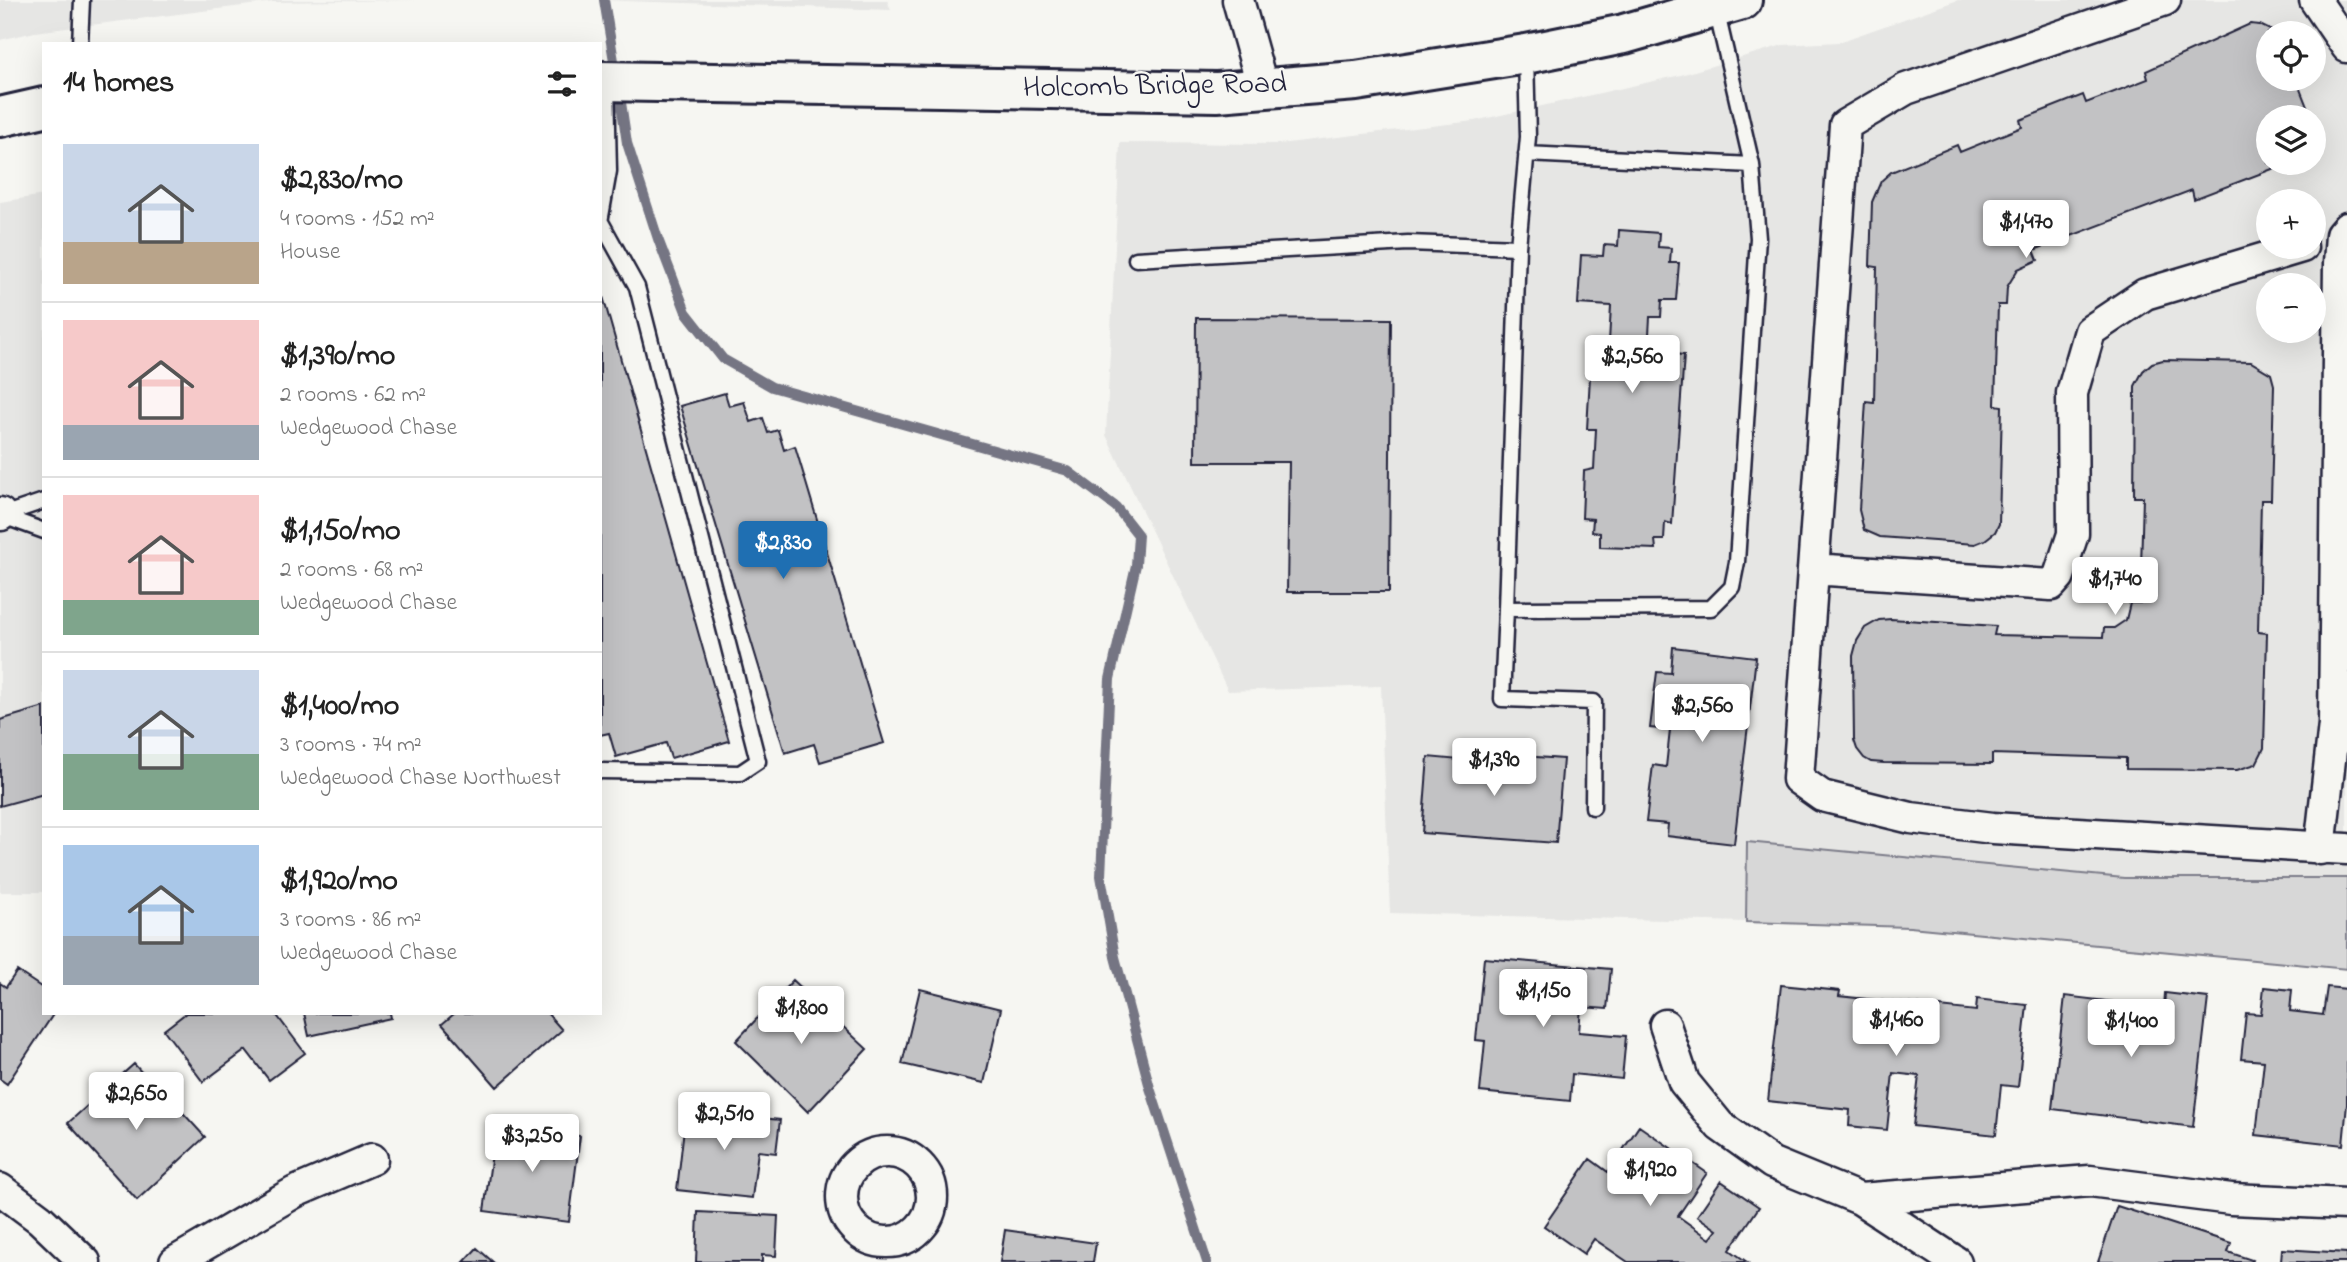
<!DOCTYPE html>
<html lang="en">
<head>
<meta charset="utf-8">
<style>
	:root { --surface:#fff; --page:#f2f2f2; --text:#222; --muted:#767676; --line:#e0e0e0; --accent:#1f6fb2 }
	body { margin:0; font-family:"Indie Flower",sans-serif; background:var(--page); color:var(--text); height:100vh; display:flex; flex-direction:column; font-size:26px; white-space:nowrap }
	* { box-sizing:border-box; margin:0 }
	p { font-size:23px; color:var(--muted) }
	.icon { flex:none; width:38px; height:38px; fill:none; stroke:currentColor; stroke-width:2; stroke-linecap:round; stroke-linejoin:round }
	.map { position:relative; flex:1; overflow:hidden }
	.drawer { position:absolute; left:42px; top:42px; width:560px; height:973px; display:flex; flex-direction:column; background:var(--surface); border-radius:0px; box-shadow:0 7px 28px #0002 }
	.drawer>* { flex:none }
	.buttons { position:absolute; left:2256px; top:21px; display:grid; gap:14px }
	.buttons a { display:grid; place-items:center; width:70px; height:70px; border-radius:50%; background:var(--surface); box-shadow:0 7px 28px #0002; font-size:35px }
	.price { position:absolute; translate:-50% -60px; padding:0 16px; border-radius:7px; background:#fff; color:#222; font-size:23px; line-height:46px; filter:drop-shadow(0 2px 4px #0008) }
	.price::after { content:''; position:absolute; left:50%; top:42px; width:21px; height:16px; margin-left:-10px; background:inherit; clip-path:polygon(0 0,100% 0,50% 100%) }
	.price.active { background:var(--accent); color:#fff }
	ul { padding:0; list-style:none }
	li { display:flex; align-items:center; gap:21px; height:175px; padding:0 21px }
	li+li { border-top:2px solid var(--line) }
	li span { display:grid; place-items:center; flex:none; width:196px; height:140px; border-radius:0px; color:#555 }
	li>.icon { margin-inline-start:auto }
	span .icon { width:84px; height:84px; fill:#fffc; stroke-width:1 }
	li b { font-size:30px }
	h2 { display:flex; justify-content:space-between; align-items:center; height:84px; padding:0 21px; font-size:30px }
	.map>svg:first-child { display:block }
</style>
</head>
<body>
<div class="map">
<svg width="2347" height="1262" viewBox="0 0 2347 1262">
	<rect width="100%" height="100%" fill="#f6f6f2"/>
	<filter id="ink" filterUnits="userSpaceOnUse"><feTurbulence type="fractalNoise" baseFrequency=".0143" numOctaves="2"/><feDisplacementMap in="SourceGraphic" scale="14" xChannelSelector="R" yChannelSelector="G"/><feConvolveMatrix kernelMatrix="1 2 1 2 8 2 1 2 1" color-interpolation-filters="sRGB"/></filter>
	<g filter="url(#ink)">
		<path fill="#e6e6e4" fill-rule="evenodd" d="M 0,0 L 416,0 L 273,2 L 35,32 L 0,40 Z
			M 597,0 L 887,0 L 891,10 Z
			M 1958,0 L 2347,0 L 2347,877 L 2124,878 L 1747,843 L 1746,922 L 1390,913 L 1381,686 L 1228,691 L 1106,435 L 1120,143 L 1279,144 L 1474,121 L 1681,75 L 1783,45 L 1839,42 ZM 2268,33 L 2314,33 L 2314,79 L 2268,79 ZM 2268,117 L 2314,117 L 2314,163 L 2268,163 ZM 2268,201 L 2314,201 L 2314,247 L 2268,247 ZM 2268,285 L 2314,285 L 2314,331 L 2268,331 Z
			M 44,195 L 44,892 L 0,892 L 0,202 Z"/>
		<path fill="#d7d7d7" stroke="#7c7c89" stroke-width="2" d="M 1747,842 L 2124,878 L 2347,878 L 2347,969 L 1910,927 L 1746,922 Z"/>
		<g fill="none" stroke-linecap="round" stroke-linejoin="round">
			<path stroke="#757583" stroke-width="10" d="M 604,0 L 616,73
				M 619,89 L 627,143 L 658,239 L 686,312 L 723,359 L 772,387 L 1068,471 L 1116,507 L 1138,535 L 1136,565 L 1110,679 L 1101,876 L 1115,957 L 1150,1088 L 1207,1262"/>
		</g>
		<path fill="#c2c2c4" stroke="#22223b" stroke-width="2" d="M 2250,24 L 2260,25 L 2276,33 L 2268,33 L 2268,79 L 2296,79 L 2311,117 L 2268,117 L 2268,163 L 2288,163 L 2194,199 L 2192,190 L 2034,250 L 2038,260 L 2018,269 L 2007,287 L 2006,305 L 1998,305 L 1995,405 L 2002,406 L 1999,524 L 1995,532 L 1985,540 L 1975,544 L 1880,537 L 1864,530 L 1859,510 L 1866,401 L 1874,402 L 1877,267 L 1870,266 L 1872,202 L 1881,181 L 1891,172 L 1957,145 L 1960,152 L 2022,127 L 2020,120 L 2083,95 L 2086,103 L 2148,79 L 2146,71 Z
			M 1619,230 L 1659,233 L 1658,247 L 1671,248 L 1670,263 L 1679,263 L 1676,300 L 1662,300 L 1661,317 L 1650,317 L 1648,352 L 1684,355 L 1672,524 L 1665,522 L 1664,540 L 1655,540 L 1656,549 L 1600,547 L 1600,533 L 1592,532 L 1593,519 L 1582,518 L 1584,471 L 1594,469 L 1596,429 L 1587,429 L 1591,359 L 1608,360 L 1611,306 L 1578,304 L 1581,255 L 1603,256 L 1604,245 L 1618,246 Z
			M 600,293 L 602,293 L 729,741 L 671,758 L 666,743 L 616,757 L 609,733 L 600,735 Z
			M 1196,318 L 1391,319 L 1389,592 L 1287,592 L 1289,462 L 1195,462 Z
			M 2163,360 L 2251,362 L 2271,374 L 2274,385 L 2271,500 L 2261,500 L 2258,632 L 2267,633 L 2264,748 L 2256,764 L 2237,770 L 2126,769 L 2126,758 L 1992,754 L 1992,764 L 1884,763 L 1871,762 L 1864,758 L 1857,749 L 1854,740 L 1853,656 L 1857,641 L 1865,628 L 1879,620 L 1891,619 L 1996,626 L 1994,635 L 2103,637 L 2104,628 L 2114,628 L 2126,620 L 2130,603 L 2140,603 L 2143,497 L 2134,497 L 2135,386 L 2143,371 L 2152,363 Z
			M 725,393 L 729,406 L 744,402 L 751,422 L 763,418 L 768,433 L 778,430 L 784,450 L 795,446 L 884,743 L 820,762 L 814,744 L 785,753 L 680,406 Z
			M 1673,647 L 1756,657 L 1734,844 L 1667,836 L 1668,824 L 1646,822 L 1653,765 L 1666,767 L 1670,730 L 1650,728 L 1657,672 L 1671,673 Z
			M 44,707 L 44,794 L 0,806 L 0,720 Z
			M 1482,753 L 1563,759 L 1556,843 L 1422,833 L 1428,757 L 1481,762 Z
			M 1484,958 L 1611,969 L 1607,1009 L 1581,1007 L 1579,1032 L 1626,1036 L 1622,1079 L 1572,1074 L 1570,1101 L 1480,1092 L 1485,1041 L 1476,1040 Z
			M 17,971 L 44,989 L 44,1013 L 54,1013 L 7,1084 L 0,1079 L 0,983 L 6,987 Z
			M 793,980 L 867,1049 L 808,1112 L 736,1041 Z
			M 1781,985 L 1840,991 L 1839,996 L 1976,1011 L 1977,999 L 2027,1005 L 2018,1087 L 2001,1085 L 1996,1135 L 1913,1126 L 1919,1076 L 1893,1073 L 1887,1130 L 1849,1126 L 1850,1110 L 1768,1101 Z
			M 2264,987 L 2292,990 L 2290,1011 L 2323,1015 L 2327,987 L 2347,989 L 2347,1104 L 2343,1145 L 2256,1135 L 2264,1061 L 2241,1059 L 2246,1013 L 2261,1014 Z
			M 920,989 L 1001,1009 L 984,1083 L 902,1064 Z
			M 2165,993 L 2208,998 L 2193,1127 L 2052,1109 L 2065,996 L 2164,1008 Z
			M 186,1013 L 275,1013 L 305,1053 L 269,1080 L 246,1050 L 203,1082 L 164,1030 Z
			M 304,1013 L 390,1013 L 391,1018 L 309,1036 Z
			M 455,1013 L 547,1013 L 562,1030 L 497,1087 L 442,1024 Z
			M 134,1064 L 172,1106 L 175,1104 L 205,1137 L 137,1200 L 68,1123 Z
			M 686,1110 L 780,1120 L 776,1153 L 758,1151 L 752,1198 L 677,1190 Z
			M 496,1125 L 580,1136 L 569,1222 L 484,1211 Z
			M 1639,1126 L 1707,1173 L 1678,1216 L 1710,1239 L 1717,1230 L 1697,1216 L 1721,1181 L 1759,1207 L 1730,1250 L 1747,1262 L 1628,1262 L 1594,1239 L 1584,1254 L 1544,1226 L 1590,1159 L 1608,1172 Z
			M 2117,1206 L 2231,1243 L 2228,1252 L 2252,1260 L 2251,1262 L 2098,1262 Z
			M 698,1212 L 778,1216 L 776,1256 L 762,1255 L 762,1262 L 696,1262 Z
			M 1005,1230 L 1096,1243 L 1093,1262 L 1000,1262 Z
			M 477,1248 L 493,1262 L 464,1262 Z
			M 2282,1249 L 2347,1253 L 2347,1262 L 2281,1262 Z"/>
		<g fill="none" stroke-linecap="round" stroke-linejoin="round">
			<g stroke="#22223b" stroke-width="19">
				<path id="service" d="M 80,44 L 82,0
					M 1526,55 L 1528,137 L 1518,247 L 1506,609 L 1711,608 L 1732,587 L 1737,562 L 1758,238 L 1752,165 L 1716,9
					M 1526,154 L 1752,165
					M 600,222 L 609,171 L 607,82
					M 1136,259 L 1408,243 L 1518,247
					M 0,515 L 44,531
					M 0,516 L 44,501
					M 1506,609 L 1502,699 L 1594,702 L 1593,807
					M 600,771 L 740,773 L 758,761 L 637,287 L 601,222"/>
			</g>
			<g stroke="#22223b" stroke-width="35">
				<path id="minor" d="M 1238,0 L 1263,89
					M 2165,0 L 1906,89 L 1845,125 L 1798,779 L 1822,796 L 1911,818 L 1993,828 L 2347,849
					M 2315,0 L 2347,47
					M 0,513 L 1,515
					M 1813,569 L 2051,585 L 2059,576 L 2073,534 L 2072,393 L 2090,331 L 2145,294 L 2302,247
					M 2320,849 L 2334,724 L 2339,263 L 2341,235 L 2347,228
					M 1665,1025 L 1684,1082 L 1720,1126 L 1772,1163 L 1860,1199 L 1956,1262
					M842 1197a45 45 0 1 1 90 0a45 45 0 1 1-90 0Z
					M 0,1189 L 40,1219 L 85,1262
					M 1860,1199 L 2090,1181 L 2231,1199 L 2347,1204
					M 175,1262 L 295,1192 L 372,1159"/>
			</g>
			<g stroke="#22223b" stroke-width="44">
				<path id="primary" d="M 600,81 L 1217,92 L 1356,81 L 1526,54 L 1624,34 L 1742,0
					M 0,117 L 44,107"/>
			</g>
			<use href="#service" stroke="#f6f6f2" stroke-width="14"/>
			<use href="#minor" stroke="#f6f6f2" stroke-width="30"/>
			<use href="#primary" stroke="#f6f6f2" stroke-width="38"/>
		</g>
	</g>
	<g text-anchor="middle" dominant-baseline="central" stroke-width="5" stroke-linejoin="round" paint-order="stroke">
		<g font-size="30" fill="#22223b" stroke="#f6f6f2">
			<text transform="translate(1155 87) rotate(-1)">Holcomb Bridge Road</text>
		</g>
	</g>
</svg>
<div class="buttons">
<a><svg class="icon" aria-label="locate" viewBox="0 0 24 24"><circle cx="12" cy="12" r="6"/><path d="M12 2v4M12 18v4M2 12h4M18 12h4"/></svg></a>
<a><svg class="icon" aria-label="layers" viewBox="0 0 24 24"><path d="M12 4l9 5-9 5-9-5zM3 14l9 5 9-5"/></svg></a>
<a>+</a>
<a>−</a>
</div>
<b class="price" style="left:2026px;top:260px">$1,470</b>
<b class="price" style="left:1632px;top:395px">$2,560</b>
<b class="price active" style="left:783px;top:581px">$2,830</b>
<b class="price" style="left:2115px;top:617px">$1,740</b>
<b class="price" style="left:1702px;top:744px">$2,560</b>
<b class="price" style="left:1494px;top:798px">$1,390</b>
<b class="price" style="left:1543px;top:1029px">$1,150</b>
<b class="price" style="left:801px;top:1046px">$1,800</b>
<b class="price" style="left:1896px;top:1058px">$1,460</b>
<b class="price" style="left:2131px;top:1059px">$1,400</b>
<b class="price" style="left:136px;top:1132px">$2,650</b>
<b class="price" style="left:724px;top:1152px">$2,510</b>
<b class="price" style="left:532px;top:1174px">$3,250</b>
<b class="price" style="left:1650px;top:1208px">$1,920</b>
<section class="drawer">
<h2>14 homes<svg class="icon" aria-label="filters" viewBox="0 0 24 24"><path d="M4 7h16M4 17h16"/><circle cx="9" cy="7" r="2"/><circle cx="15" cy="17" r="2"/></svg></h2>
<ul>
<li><span style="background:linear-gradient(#c9d6e8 70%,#b9a48a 0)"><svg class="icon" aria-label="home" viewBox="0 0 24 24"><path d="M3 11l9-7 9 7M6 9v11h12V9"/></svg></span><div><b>$2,830/mo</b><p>4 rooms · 152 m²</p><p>House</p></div></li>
<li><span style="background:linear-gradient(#f6c9c9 75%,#9aa5b1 0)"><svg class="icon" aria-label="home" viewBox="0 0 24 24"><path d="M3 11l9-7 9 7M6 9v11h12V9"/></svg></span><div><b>$1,390/mo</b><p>2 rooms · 62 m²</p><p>Wedgewood Chase</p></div></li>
<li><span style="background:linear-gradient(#f6c9c9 75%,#7fa58c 0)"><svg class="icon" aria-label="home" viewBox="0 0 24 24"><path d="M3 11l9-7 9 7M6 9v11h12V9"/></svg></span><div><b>$1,150/mo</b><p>2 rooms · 68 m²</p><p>Wedgewood Chase</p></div></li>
<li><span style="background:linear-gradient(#c9d6e8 60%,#7fa58c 0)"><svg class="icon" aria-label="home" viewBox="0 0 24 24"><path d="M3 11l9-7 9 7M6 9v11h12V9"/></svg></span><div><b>$1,400/mo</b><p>3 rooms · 74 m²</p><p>Wedgewood Chase Northwest</p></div></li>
<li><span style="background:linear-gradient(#a9c7e8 65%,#9aa5b1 0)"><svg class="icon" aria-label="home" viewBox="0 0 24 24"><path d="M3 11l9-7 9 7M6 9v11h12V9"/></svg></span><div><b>$1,920/mo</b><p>3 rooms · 86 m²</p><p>Wedgewood Chase</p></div></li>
</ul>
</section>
</div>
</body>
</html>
